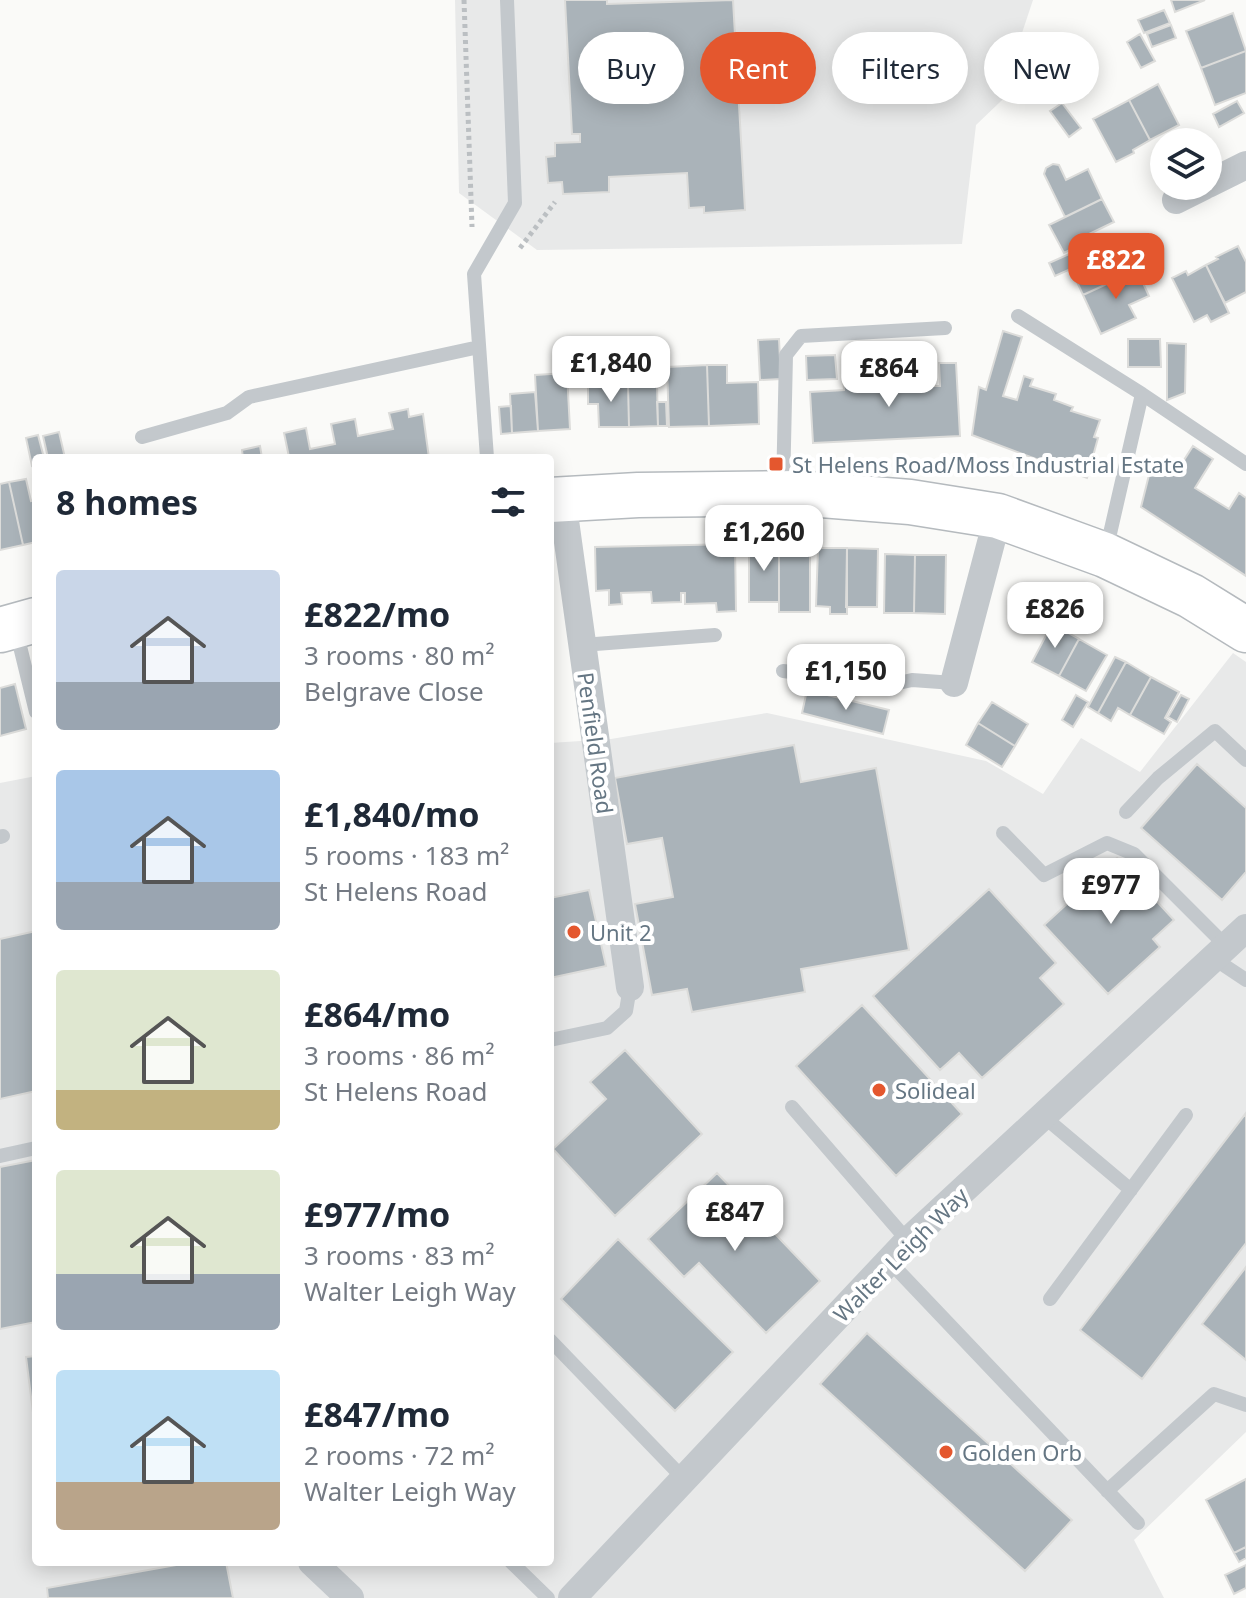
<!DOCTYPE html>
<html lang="en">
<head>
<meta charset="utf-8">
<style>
	:root { --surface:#fff; --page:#f2f2f3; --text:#1f2937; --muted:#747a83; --accent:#e4572e }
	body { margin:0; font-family:"Noto Sans",sans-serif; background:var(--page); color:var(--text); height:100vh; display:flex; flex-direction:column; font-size:30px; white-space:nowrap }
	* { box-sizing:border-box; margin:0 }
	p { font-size:26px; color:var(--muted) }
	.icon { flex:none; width:44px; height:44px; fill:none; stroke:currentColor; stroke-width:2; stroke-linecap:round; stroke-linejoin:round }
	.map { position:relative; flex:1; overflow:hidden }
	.side { position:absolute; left:32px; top:454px; width:522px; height:1112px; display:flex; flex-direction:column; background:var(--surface); border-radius:8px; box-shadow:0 4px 20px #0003 }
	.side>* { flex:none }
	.hud { position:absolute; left:578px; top:32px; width:548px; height:72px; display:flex; gap:16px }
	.fabs { position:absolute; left:1150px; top:128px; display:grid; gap:16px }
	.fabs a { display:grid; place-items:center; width:72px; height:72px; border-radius:50%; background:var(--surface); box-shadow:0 4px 20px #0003; font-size:40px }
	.price { position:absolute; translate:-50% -68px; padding:0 18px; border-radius:16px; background:#fff; color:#222; font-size:26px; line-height:52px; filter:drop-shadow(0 2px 4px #0008) }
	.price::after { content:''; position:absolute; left:50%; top:48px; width:24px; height:18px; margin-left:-12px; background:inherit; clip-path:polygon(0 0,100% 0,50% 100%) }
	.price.on { background:var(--accent); color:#fff }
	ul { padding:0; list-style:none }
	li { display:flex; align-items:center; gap:24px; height:200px; padding:0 24px }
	li span { display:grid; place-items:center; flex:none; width:224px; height:160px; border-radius:8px; color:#555 }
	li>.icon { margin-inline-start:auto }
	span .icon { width:96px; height:96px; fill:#fffc; stroke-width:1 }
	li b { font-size:34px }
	h2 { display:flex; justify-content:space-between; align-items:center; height:96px; padding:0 24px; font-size:34px }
	.pill { padding:0 28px; border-radius:36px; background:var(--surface); box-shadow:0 4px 20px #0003; font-size:28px; line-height:72px }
	.pill.on { background:var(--accent); color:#fff }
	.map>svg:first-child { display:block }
</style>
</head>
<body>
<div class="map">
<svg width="1246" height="1598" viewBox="0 0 1246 1598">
	<rect width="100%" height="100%" fill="#fafaf8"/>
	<path fill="#e8e9e9" d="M 455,0 L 1033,0 L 1019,42 L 1027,76 L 976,125 L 962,244 L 537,250 L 459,193 Z
		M 1233,653 L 1246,662 L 1246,1432 L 1134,1540 L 1164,1598 L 0,1598 L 0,783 L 36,776 L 36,1562 L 550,1562 L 550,743 L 611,739 L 767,713 L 986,761 L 1043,794 L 1081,738 L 1140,772 Z"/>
	<path fill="#aab3b9" stroke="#dcdcda" stroke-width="2" d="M 565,0 L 607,0 L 607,4 L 733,0 L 745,210 L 704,213 L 704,207 L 689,208 L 687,173 L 609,177 L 609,192 L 563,194 L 562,182 L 548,183 L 546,157 L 555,156 L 555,143 L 580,142 L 580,134 L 572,134 Z
		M 1171,0 L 1205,0 L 1175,12 Z
		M 1164,10 L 1170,23 L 1144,33 L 1138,20 Z
		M 1233,13 L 1246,51 L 1201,68 L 1186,31 Z
		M 1171,25 L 1176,38 L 1152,47 L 1147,34 Z
		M 1140,34 L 1155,61 L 1141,68 L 1127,42 Z
		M 1246,51 L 1246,93 L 1215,105 L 1201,68 Z
		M 1158,84 L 1179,125 L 1150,140 L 1129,100 Z
		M 1129,100 L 1150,140 L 1133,150 L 1134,153 L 1116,162 L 1093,119 Z
		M 1237,101 L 1244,113 L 1219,127 L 1213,114 Z
		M 1062,103 L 1081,128 L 1069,137 L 1050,111 Z
		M 1053,164 L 1059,165 L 1066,180 L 1088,169 L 1102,199 L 1065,217 L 1044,174 L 1046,168 Z
		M 1102,199 L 1114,222 L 1083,237 L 1086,242 L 1064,253 L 1049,225 Z
		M 1124,242 L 1137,270 L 1083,295 L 1073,273 L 1088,267 L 1085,260 Z
		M 1238,246 L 1246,262 L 1246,292 L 1225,303 L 1206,265 L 1218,259 L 1216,257 Z
		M 1076,251 L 1082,264 L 1055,276 L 1049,263 Z
		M 1206,265 L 1229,313 L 1211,322 L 1207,315 L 1194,322 L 1172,278 L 1186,271 L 1188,275 Z
		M 1137,270 L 1149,296 L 1129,305 L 1136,318 L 1101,334 L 1083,295 Z
		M 1003,331 L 1022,337 L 1003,396 L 1017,400 L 1024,376 L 1033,379 L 1030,386 L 1056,394 L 1054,400 L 1073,407 L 1071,411 L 1100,420 L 1094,437 L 1098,438 L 1087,478 L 972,435 L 979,387 L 986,390 Z
		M 779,339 L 781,379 L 760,380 L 758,340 Z
		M 1128,339 L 1160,339 L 1161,367 L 1128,367 Z
		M 1167,343 L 1186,344 L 1185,393 L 1167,400 Z
		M 915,353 L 929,353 L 930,386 L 940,386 L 939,363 L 956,363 L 960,436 L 813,443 L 810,392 L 844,390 L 843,375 L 857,374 L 858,391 L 916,388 Z
		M 835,355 L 837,379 L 807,380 L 806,356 Z
		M 707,365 L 727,365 L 727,383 L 758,382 L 759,424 L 709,426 Z
		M 707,365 L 709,426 L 669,427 L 667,367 Z
		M 567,373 L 570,429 L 538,431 L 535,375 Z
		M 657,383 L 658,426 L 629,427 L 628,384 Z
		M 628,384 L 629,427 L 599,427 L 598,404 L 588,404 L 588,385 Z
		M 535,392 L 538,431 L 512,433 L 510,394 Z
		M 657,402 L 666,402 L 667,426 L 658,426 Z
		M 511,406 L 512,433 L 501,434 L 499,407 Z
		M 408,409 L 409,417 L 423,414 L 429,458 L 282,458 L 289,457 L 284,433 L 306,428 L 310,449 L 335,444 L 331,424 L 355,419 L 358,436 L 393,429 L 389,413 Z
		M 59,432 L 65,458 L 48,458 L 43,436 Z
		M 38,435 L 44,458 L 36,458 L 36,465 L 32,466 L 26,438 Z
		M 260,446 L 262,458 L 243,458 L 242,450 Z
		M 1193,446 L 1213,459 L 1195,488 L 1229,509 L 1239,493 L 1246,498 L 1246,576 L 1141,507 L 1153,459 L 1175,474 Z
		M 26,479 L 31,501 L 36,500 L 36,542 L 23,545 L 9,482 Z
		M 9,482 L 23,545 L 0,550 L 0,484 Z
		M 735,544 L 736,611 L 717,612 L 716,603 L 685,604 L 685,593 L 681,593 L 681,602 L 652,603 L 651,592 L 621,593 L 622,604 L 609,605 L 609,590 L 596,591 L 595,547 Z
		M 749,544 L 779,544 L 779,602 L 749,602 Z
		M 779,544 L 810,544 L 810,612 L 779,612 Z
		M 818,548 L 847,548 L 847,614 L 830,614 L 830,607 L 816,606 Z
		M 847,548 L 878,549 L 877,607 L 846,607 Z
		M 885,554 L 915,555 L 914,613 L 884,613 Z
		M 915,555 L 946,555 L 945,614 L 914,613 Z
		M 1052,624 L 1079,639 L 1059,676 L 1032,662 Z
		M 1079,639 L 1107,655 L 1086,691 L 1059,676 Z
		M 1115,657 L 1126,662 L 1098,713 L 1088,707 Z
		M 1126,662 L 1151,677 L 1130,715 L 1118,708 L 1111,721 L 1098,713 Z
		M 1151,677 L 1179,692 L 1165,718 L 1171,722 L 1164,734 L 1130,715 Z
		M 15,684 L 26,729 L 0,736 L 0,688 Z
		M 807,690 L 889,710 L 883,734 L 802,713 Z
		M 1076,695 L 1088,702 L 1073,727 L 1062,720 Z
		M 1181,695 L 1189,699 L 1177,722 L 1168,717 Z
		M 992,702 L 1028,724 L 1015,746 L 978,723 Z
		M 978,723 L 1015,746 L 1002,767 L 966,745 Z
		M 794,745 L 801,782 L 876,768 L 909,950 L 801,969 L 805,992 L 692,1012 L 687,989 L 652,995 L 635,904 L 673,897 L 662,838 L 627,844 L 615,778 Z
		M 1197,764 L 1246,808 L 1246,872 L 1222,900 L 1141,828 Z
		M 1117,858 L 1174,920 L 1153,939 L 1160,947 L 1108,994 L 1044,925 Z
		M 989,889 L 1056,963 L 1040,978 L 1064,1004 L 982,1078 L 959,1053 L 940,1070 L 873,996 Z
		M 589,890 L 606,966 L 550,978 L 550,898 Z
		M 36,931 L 36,1091 L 0,1099 L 0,939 Z
		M 862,1005 L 962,1114 L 896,1176 L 796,1066 Z
		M 625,1050 L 702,1134 L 615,1216 L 553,1149 L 606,1099 L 590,1082 Z
		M 1246,1113 L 1246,1243 L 1142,1379 L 1080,1330 Z
		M 36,1160 L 36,1322 L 0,1329 L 0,1167 Z
		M 717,1173 L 820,1281 L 766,1333 L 699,1263 L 684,1277 L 648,1239 Z
		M 618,1239 L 733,1352 L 675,1411 L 561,1299 Z
		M 1246,1267 L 1246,1360 L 1202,1324 Z
		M 867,1333 L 1072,1520 L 1025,1571 L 820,1384 Z
		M 36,1356 L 36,1436 L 26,1357 Z
		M 1246,1479 L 1246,1547 L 1234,1553 L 1206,1500 Z
		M 1246,1547 L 1246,1558 L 1239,1562 L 1234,1553 Z
		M 193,1562 L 226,1562 L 233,1598 L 48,1598 L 47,1588 Z
		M 1246,1565 L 1246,1588 L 1234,1594 L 1225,1575 Z"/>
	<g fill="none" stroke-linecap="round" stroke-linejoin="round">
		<g stroke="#b5babe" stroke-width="47">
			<path id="primary" d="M 550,500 L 638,495 L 796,493 L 910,502 L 998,516 L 1105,555 L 1191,596 L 1246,630
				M 0,630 L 36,620"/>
		</g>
		<path stroke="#bbbfc2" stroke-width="5" stroke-dasharray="4 4" stroke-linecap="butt" d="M 464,0 L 472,227
			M 520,248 L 555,202"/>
		<path stroke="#c3c8cc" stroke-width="14" d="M 1018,316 L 1142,394 L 1246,464
			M 142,437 L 227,413 L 249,397 L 479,347
			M 487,458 L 474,274 L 515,203 L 507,0
			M 783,489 L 786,355 L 801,336 L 945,328
			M 1106,551 L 1142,394
			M 16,630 L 36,712
			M 582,645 L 715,635
			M 783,671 L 894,684 L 912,680 L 954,683
			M 1126,812 L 1158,778 L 1215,731 L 1246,760
			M 1003,833 L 1044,875 L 1107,843 L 1134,854 L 1226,946
			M 0,837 L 3,836
			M 1213,958 L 1246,980
			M 550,1040 L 607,1028 L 626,1011 L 630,987
			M 792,1107 L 908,1241
			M 1043,1116 L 1131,1190
			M 0,1156 L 36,1148
			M 889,1261 L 1138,1523
			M 1050,1299 L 1186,1115
			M 550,1340 L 684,1479
			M 1107,1491 L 1214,1394 L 1246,1405
			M 511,1562 L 548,1598"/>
		<path stroke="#c3c8cc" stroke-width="28" d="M 1208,184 L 1246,165
			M 1176,200 L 1204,186
			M 562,499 L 630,987
			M 954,683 L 998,516
			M 312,1562 L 350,1598
			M 572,1598 L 908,1241 L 1246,928"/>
		<use href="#primary" stroke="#fff" stroke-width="44"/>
	</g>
	<g fill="#e4572e" stroke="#fff" stroke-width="3">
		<rect x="768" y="456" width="16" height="16" rx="4"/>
		<circle cx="574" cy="932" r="8"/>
		<circle cx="879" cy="1090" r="8"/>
		<circle cx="946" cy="1452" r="8"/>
	</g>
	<g text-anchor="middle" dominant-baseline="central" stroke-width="8" stroke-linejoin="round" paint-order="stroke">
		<g font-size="22" fill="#657683" stroke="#fff" text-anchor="start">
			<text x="792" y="464">St Helens Road/Moss Industrial Estate</text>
			<text x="590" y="932">Unit 2</text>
			<text x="895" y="1090">Solideal</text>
			<text x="962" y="1452">Golden Orb</text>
		</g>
		<g font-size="22" fill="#657683" stroke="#fff">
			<text transform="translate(596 743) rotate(82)">Penfield Road</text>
			<text transform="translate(900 1254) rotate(-45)">Walter Leigh Way</text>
		</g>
	</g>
</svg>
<div class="fabs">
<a><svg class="icon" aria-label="layers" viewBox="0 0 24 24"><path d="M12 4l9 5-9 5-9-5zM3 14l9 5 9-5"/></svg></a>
</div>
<b class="price on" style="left:1116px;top:301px">£822</b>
<b class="price" style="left:611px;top:404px">£1,840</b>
<b class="price" style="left:889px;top:409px">£864</b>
<b class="price" style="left:764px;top:573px">£1,260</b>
<b class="price" style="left:1055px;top:650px">£826</b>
<b class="price" style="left:846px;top:712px">£1,150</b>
<b class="price" style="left:1111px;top:926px">£977</b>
<b class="price" style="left:735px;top:1253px">£847</b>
<div class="hud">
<a class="pill">Buy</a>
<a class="pill on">Rent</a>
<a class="pill">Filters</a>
<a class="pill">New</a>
</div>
<section class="side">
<h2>8 homes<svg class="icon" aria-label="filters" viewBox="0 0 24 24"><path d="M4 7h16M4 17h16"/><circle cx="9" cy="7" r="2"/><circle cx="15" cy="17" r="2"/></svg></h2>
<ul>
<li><span style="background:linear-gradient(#c9d6e8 70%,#9aa5b1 0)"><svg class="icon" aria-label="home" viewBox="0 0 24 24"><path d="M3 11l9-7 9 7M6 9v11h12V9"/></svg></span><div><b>£822/mo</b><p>3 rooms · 80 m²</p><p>Belgrave Close</p></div></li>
<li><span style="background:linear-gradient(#a9c7e8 70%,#9aa5b1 0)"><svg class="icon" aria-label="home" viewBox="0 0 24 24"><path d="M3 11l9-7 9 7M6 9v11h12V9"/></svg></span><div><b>£1,840/mo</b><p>5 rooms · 183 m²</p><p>St Helens Road</p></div></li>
<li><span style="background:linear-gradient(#dfe7d0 75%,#c2b280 0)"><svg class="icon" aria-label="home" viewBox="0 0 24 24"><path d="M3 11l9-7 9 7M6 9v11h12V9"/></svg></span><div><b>£864/mo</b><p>3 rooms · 86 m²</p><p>St Helens Road</p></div></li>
<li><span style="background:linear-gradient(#dfe7d0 65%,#9aa5b1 0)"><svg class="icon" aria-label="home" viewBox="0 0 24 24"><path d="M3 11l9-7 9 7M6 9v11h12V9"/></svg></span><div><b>£977/mo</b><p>3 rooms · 83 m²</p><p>Walter Leigh Way</p></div></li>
<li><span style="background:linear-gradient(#bfe0f5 70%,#b9a48a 0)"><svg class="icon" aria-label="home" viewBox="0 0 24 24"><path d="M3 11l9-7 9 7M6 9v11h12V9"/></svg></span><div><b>£847/mo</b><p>2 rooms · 72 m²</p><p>Walter Leigh Way</p></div></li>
</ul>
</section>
</div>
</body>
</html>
